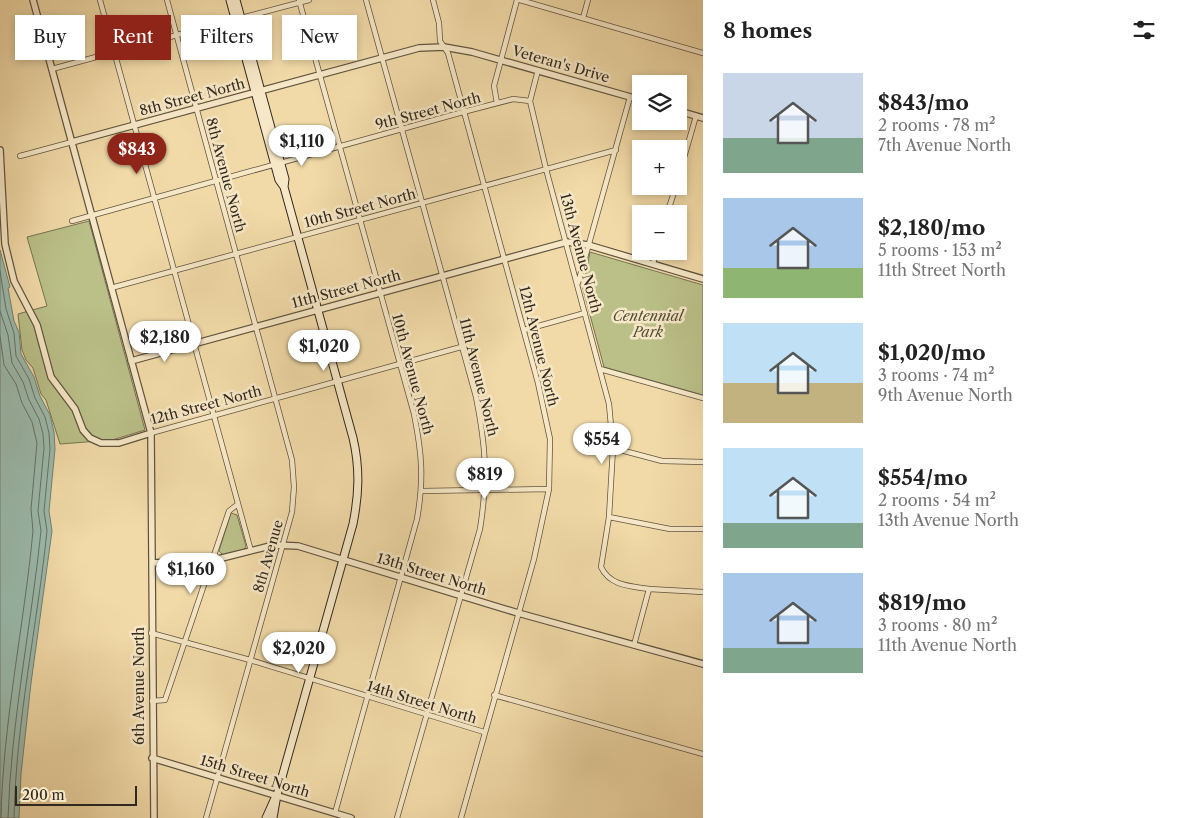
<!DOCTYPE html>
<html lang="en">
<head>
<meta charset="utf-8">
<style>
	:root { --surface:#fff; --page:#f2f2f2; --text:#222; --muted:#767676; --accent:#8f2418 }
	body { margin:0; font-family:"Libre Caslon Text",serif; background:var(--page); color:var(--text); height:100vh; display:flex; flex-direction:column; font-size:19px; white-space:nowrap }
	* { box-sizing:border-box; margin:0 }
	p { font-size:16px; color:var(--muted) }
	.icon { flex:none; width:28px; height:28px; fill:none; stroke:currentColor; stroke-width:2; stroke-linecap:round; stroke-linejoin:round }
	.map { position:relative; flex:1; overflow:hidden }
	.drawer { display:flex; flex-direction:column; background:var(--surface); width:475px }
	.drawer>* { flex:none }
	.banner { position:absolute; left:15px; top:15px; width:475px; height:45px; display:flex; gap:10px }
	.tools { position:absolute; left:632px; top:75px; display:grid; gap:10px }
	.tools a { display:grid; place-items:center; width:55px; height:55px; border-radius:0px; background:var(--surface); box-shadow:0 2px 8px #0003; font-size:25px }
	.scale { position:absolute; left:15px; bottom:12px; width:122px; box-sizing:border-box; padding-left:5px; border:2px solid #31281e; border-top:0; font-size:14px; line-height:18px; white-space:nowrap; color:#31281e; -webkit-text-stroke:4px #f6e7c6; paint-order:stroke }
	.price { position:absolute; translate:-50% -42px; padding:0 11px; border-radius:18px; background:#fff; color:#222; font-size:16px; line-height:32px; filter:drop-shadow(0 1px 2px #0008) }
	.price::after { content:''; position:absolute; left:50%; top:30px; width:15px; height:11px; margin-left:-8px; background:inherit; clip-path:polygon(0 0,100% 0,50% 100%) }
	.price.current { background:var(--accent); color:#fff }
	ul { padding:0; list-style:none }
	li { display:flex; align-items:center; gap:15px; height:125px; padding:0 20px }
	li span { display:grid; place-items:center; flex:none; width:140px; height:100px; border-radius:0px; color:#555 }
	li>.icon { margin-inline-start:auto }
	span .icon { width:60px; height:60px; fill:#fffc; stroke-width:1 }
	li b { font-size:21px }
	h2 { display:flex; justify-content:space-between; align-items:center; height:60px; padding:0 20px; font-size:21px }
	.tag { padding:0 18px; border-radius:0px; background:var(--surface); box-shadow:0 2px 8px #0003; font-size:18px; line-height:45px }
	.tag.current { background:var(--accent); color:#fff }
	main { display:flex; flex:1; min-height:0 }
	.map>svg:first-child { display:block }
</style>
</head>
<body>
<main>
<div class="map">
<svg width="703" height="818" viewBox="0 0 703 818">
	<rect width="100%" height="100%" fill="#f1daa8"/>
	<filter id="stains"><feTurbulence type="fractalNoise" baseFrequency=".004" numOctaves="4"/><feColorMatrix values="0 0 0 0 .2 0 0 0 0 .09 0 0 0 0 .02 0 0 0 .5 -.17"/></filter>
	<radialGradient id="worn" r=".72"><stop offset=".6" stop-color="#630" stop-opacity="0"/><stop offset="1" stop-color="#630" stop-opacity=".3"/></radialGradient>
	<path fill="#bac088" stroke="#767453" d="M 89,221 L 145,430 L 112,440 L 60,444 L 46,400 L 41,394 L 33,368 L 26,360 L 22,350 L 18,314 L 47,306 L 27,237 Z
		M 590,252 L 703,285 L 703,395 L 604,367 L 583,289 Z
		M 231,513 L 237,515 L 246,546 L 244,550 L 223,555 L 219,551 Z"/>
	<path fill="#9bbaad" stroke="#718074" d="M 0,250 L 10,287 L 8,288 L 14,321 L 19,332 L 21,354 L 34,377 L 40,396 L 50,415 L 54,432 L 55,449 L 49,511 L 52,531 L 31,683 L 21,774 L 19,818 L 0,818 Z"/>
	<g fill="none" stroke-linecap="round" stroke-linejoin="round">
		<path stroke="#667166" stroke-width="1" d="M 0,271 L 6,309 L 14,333 L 16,356 L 29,379 L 35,398 L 45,417 L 49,433 L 50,449 L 44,511 L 47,531 C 37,627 16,722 14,818
			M 0,311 L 8,335 L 12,363 L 23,382 L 29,400 L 39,419 L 43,434 L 44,448 L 38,511 L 41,531 C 31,627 11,722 8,818
			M 0,336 L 4,365 L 16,384 L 22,403 L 32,422 L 37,443 L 31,509 L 33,531 C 24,626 3,722 1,818"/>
		<g stroke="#615440" stroke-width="6">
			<path id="minor" d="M 100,0 L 251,551
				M 167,0 L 292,460 L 294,487 L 292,512 L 206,818
				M 299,0 L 414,414 C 422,454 424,479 417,519 L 335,813
				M 366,0 L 476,397 C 486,447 488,478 480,529 L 397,818
				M 433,0 L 439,23 L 440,41 L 448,53 L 538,383 L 550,439 L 549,489 L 534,559 L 461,818
				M 520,0 L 703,53
				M 241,18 L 309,0
				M 583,18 L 588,0
				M 52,69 L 236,19
				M 538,70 L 530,101 L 546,169 L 609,404 L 613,448 L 609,517 L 601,567 C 610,586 630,586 649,589 L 634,645
				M 497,103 L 494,86 L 517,0
				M 20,156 L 72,142
				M 679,175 L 696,116
				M 667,214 L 676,186
				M 72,221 L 463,112 L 513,99 L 530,101
				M 653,264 L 656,251
				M 578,283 L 630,97
				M 111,288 L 616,150
				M 524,330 L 585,313
				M 600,369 L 703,398
				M 151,433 L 461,347
				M 613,448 L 662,461 L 703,462
				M 422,491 L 549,489
				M 609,517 L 670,529 L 703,529
				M 649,589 L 703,592
				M 151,633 L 250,660 L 484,732
				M 494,695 L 703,754
				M 152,701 L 165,700 L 229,511 L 238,504"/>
		</g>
		<g stroke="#615440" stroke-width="8">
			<path id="tertiary" d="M 33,0 L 151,433 L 154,818
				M 679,111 L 703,118
				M 72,142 L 419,48 L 444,47 L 472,52 L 641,100
				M 0,150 L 5,244 L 14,281 L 37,325 L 51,377 L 75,409 L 83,430 L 90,438 L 101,443 L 119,443 L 151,433
				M 131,361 L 567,242 L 588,245 L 703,279
				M 152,563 L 214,560 L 274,545 L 298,546 L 518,613 L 703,664
				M 152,758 L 351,818"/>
		</g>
		<g stroke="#31281e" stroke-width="9">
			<path id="secondary" d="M 230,0 L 279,180 L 284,187 L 353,438 C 360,468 359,494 353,524 L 277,795 L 273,818
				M 236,0 L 285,179 L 284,187
				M 266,818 L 275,798"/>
		</g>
		<use href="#minor" stroke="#f6e7c6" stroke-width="4.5"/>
		<use href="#tertiary" stroke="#f6e7c6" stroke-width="5.5"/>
		<use href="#secondary" stroke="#f6e7c6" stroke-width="7"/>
	</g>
	<g text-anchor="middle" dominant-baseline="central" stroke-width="5" stroke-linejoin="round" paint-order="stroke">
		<g font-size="14" fill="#31281e" stroke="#f6e7c6">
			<text transform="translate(561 64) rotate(16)">Veteran's Drive</text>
			<text transform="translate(192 97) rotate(-15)">8th Street North</text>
			<text transform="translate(428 111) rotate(-15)">9th Street North</text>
			<text transform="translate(226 175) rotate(75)">8th Avenue North</text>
			<text transform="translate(360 208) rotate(-15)">10th Street North</text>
			<text transform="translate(581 253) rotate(75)">13th Avenue North</text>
			<text transform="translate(346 289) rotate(-15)">11th Street North</text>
			<text transform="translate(539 346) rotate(76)">12th Avenue North</text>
			<text transform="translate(413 374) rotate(75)">10th Avenue North</text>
			<text transform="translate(479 377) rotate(76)">11th Avenue North</text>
			<text transform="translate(206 405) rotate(-15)">12th Street North</text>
			<text transform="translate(268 556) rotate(-74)">8th Avenue</text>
			<text transform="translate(432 574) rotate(17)">13th Street North</text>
			<text transform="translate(139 686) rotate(-90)">6th Avenue North</text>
			<text transform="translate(422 702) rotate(17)">14th Street North</text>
			<text transform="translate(255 776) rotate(17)">15th Street North</text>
		</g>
		<g font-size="14" font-style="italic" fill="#534e38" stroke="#f6e7c6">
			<text x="648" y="316">Centennial<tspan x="648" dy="16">Park</tspan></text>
		</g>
	</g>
	<rect width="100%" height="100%" filter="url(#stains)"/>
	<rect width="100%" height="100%" fill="url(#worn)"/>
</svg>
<div class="tools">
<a><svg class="icon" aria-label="layers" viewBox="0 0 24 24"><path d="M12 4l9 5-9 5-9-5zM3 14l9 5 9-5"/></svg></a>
<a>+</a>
<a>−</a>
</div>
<div class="scale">200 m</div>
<b class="price" style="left:302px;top:167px">$1,110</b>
<b class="price current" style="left:137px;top:175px">$843</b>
<b class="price" style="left:165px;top:363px">$2,180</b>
<b class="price" style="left:324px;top:372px">$1,020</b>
<b class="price" style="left:602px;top:465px">$554</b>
<b class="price" style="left:485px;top:500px">$819</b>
<b class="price" style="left:191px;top:595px">$1,160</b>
<b class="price" style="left:299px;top:674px">$2,020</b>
<div class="banner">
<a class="tag">Buy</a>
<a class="tag current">Rent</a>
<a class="tag">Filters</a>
<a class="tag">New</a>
</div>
</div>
<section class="drawer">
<h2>8 homes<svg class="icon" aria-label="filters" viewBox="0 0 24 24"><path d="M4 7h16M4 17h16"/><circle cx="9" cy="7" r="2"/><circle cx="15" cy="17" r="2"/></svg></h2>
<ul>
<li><span style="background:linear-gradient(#c9d6e8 65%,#7fa58c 0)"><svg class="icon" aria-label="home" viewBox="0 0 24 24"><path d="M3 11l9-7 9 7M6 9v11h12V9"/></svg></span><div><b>$843/mo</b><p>2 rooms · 78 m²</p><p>7th Avenue North</p></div></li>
<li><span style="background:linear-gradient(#a9c7e8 70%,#8fb573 0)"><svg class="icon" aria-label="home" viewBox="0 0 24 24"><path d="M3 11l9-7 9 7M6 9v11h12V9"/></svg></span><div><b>$2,180/mo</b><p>5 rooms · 153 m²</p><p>11th Street North</p></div></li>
<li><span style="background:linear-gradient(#bfe0f5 60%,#c2b280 0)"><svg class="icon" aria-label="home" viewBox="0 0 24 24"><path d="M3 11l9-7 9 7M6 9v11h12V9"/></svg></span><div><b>$1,020/mo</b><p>3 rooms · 74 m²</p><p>9th Avenue North</p></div></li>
<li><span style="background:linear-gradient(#bfe0f5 75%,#7fa58c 0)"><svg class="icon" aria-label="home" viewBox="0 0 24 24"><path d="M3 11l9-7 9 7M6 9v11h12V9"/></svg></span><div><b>$554/mo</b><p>2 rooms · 54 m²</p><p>13th Avenue North</p></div></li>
<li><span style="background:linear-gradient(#a9c7e8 75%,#7fa58c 0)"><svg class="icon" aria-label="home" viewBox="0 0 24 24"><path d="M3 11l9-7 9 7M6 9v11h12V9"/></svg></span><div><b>$819/mo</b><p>3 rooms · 80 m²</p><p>11th Avenue North</p></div></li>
</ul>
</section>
</main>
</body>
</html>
